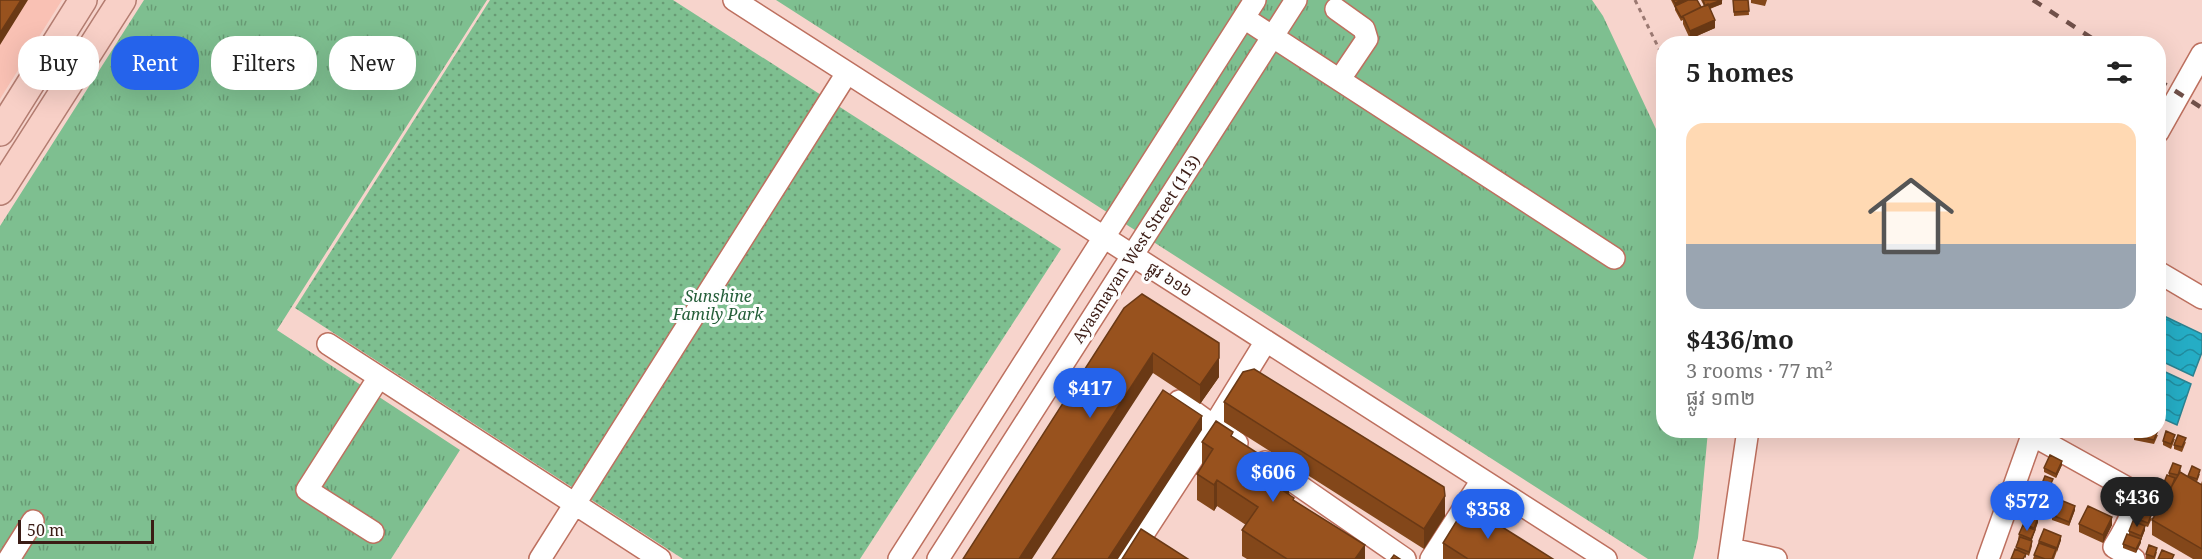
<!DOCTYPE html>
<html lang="en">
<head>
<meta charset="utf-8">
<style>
	:root { --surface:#fff; --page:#f6f6f6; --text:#222; --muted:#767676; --accent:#2563eb }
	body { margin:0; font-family:"Noto Serif","Noto Sans Khmer",serif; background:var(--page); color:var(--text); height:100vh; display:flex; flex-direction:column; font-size:22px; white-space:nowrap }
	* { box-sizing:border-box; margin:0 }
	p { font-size:20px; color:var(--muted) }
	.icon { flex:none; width:33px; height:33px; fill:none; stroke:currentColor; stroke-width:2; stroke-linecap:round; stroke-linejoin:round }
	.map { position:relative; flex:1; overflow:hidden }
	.drawer { position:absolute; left:1656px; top:36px; width:510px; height:402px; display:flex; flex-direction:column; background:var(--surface); border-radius:24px; box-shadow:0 6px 24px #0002 }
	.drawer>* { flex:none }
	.top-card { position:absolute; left:18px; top:36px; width:570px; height:54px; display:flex; gap:12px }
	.scale { position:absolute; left:18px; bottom:15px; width:136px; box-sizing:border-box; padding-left:6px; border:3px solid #3b1c15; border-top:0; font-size:16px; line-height:21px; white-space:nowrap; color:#3b1c15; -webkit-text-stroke:4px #fefefe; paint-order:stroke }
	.price { position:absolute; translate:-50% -51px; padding:0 14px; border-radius:21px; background:var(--accent); color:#fff; font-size:20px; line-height:39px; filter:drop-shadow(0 2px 3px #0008) }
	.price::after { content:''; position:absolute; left:50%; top:36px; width:18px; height:14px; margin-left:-9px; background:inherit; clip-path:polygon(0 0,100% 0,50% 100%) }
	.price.active { background:#222; color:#fff }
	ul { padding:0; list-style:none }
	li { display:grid; align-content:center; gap:12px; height:318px; padding:0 30px }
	li span { display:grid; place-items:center; height:186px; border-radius:18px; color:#555 }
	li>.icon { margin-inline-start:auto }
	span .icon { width:108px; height:108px; fill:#fffc; stroke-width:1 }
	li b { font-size:26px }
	h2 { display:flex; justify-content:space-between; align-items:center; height:72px; padding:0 30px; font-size:26px }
	.pill { padding:0 21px; border-radius:24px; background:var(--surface); box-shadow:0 6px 24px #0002; font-size:21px; line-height:54px }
	.pill.active { background:var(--accent); color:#fff }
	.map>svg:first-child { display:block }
</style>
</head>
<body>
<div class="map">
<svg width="2202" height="559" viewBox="0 0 2202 559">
	<defs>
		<pattern id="grass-tufts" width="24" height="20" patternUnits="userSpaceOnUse" patternTransform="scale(1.5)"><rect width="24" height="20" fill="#7ebf90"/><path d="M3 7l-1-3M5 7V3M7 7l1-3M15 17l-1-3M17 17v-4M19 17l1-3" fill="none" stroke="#689a74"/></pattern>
		<pattern id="park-dots" width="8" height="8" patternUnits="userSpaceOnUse" patternTransform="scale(1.5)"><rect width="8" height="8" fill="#7ebf90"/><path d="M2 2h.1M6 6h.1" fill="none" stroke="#689a74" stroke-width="1.8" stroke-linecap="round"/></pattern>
		<pattern id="water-waves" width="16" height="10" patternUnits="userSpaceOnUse" patternTransform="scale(1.5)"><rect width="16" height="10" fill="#25adc5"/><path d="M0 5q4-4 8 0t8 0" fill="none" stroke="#218c9f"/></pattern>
	</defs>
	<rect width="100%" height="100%" fill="#f7d4cc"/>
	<path fill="#f9c1b4" d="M 0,0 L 62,0 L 0,99 Z"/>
	<path fill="url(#grass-tufts)" d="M 144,0 L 487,0 L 277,330 L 460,450 L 391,559 L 0,559 L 0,226 Z
		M 776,0 L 1592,0 L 1603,16 L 1663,144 L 1664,430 L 1708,431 L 1698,538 L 1693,559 L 1648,559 Z"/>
	<path fill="url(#park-dots)" d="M 490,0 L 673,0 L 1061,249 L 860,559 L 683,559 L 295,308 Z"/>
	<path fill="url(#water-waves)" stroke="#2c8290" stroke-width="1.5" d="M 2164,316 L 2202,334 L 2202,352 L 2193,376 L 2159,360 L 2159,333 Z
		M 2159,369 L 2191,384 L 2177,425 L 2159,417 Z"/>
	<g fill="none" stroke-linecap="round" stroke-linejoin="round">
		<g stroke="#bd705f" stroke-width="24">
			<path id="minor" d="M 734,0 L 1606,559
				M 1336,9 L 1364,29 L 1367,39 L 1340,79
				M 1244,18 L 1614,258
				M 2158,132 L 2202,54
				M 2158,272 L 2202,298
				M 328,344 L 660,559
				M 1179,401 L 1237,443
				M 2032,435 L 2131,490 C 2140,506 2123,532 2114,547 L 2134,559
				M 1265,462 L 1405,559
				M 373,532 L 307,490 L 379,377
				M 1731,549 L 1776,559
				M 9,559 L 33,521
				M 540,559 L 847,73
				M 899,559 L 1255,0
				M 938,559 L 1296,0
				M 1127,559 L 1213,427 L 1266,341
				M 1431,559 L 1482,480
				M 1729,559 L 1748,430
				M 1988,559 L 2034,430"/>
		</g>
		<g stroke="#b37c70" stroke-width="30">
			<path id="major" d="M 0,132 L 83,0
				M 0,191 L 122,0"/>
		</g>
		<path stroke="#9b7972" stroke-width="3" stroke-dasharray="4.5 4.5" stroke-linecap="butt" d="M 1635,0 L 1664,59"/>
		<use href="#minor" stroke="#fff" stroke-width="21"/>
		<use href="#major" stroke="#f8d0c7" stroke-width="27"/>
		<path stroke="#705049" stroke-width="4.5" stroke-dasharray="10 10" stroke-linecap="butt" d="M 2033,0 L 2101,44
			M 2158,80 L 2202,108"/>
	</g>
	<path fill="#83471a" d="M 1671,0 L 1697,0 L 1701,7 L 1704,6 L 1701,0 L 1722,0 L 1722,4 L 1710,9 L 1715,28 L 1690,39 L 1683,24 L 1683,20 L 1681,21 L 1675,10 L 1675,7 L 1675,8 Z
		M 1733,0 L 1748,0 L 1749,15 L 1734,16 Z
		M 1751,0 L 1767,0 L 1765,6 L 1751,3 Z
		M 1142,294 L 1219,377 L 1200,404 L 1153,373 Z
		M 1224,402 L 1445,516 L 1424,549 L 1224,422 Z
		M 2136,430 L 2133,438 L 2125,435 L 2125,431 Z
		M 2158,435 L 2154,444 L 2134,440 L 2134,436 Z
		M 1233,437 L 1289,493 L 1294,501 L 1365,559 L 1247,559 L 1242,556 L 1242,530 L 1246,525 L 1217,506 L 1214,511 L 1197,500 L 1197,474 L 1202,466 L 1202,442 Z
		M 2175,439 L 2171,449 L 2163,445 L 2163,441 Z
		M 2186,442 L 2182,452 L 2174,449 L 2174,445 Z
		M 2062,465 L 2056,478 L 2044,472 L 2044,468 Z
		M 2181,470 L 2180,472 L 2188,477 L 2200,474 L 2197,482 L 2201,484 L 2202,481 L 2202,559 L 2193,559 L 2152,535 L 2152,520 L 2169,491 L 2163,489 L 2163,485 L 2169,476 L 2169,473 Z
		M 2053,483 L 2045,503 L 2037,500 L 2037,496 Z
		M 2075,510 L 2069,526 L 2052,520 L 2052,515 Z
		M 2152,518 L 2148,527 L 2145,526 L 2145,530 L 2136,553 L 2123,548 L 2123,544 L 2129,534 L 2129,531 L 2140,524 L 2140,520 Z
		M 2038,522 L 2031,541 L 2032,546 L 2029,556 L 2026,554 L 2026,558 L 2016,550 L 2019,534 L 2024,526 L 2024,524 Z
		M 2079,524 L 2112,525 L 2103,543 L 2079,532 Z
		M 2061,540 L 2054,559 L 2033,559 L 2039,541 Z
		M 1443,543 L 1553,559 L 1443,559 Z
		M 2157,552 L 2155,559 L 2146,559 L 2146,554 Z"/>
	<path fill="#6a3915" d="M 21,0 L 28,0 L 0,45 L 0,33 Z
		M 1682,0 L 1690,0 L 1675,8 L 1675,3 Z
		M 1722,0 L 1722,4 L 1705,10 L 1705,6 Z
		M 1715,20 L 1715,28 L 1690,39 L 1690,31 Z
		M 1153,353 L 1153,373 L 1032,559 L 1019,559 Z
		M 1219,358 L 1219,377 L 1200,404 L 1200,385 Z
		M 1202,416 L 1202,430 L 1118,559 L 1108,559 Z
		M 2062,461 L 2062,465 L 2056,478 L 2056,474 Z
		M 1289,467 L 1289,493 L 1276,512 L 1276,486 Z
		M 1217,480 L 1217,506 L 1214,511 L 1214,485 Z
		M 1445,496 L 1445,516 L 1424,549 L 1424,529 Z
		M 2075,506 L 2075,510 L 2069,526 L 2069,522 Z
		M 2112,517 L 2112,525 L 2103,543 L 2103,535 Z
		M 2038,518 L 2038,522 L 2031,543 L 2031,539 Z
		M 2145,526 L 2145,530 L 2141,540 L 2141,536 Z
		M 2061,536 L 2061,540 L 2057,552 L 2057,548 Z
		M 2141,539 L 2141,543 L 2136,553 L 2136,549 Z
		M 1365,545 L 1365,559 L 1355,559 Z"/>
	<path fill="#98521e" stroke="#6a3915" stroke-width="1.5" d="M 0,0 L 21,0 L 0,33 Z
		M 1673,0 L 1682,0 L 1675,3 Z
		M 1688,0 L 1697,0 L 1701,7 L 1681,17 L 1675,6 Z
		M 1703,0 L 1722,0 L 1705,6 Z
		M 1733,0 L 1748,0 L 1749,11 L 1734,12 Z
		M 1708,4 L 1715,20 L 1690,31 L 1683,16 Z
		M 1142,294 L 1219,343 L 1219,358 L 1200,385 L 1153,353 L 1019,559 L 963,559 L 1124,308 Z
		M 1254,369 L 1444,487 L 1445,496 L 1424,529 L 1224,402 L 1243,372 Z
		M 1163,390 L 1202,416 L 1108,559 L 1052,559 Z
		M 1216,421 L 1233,432 L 1231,436 L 1268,460 L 1271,456 L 1289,467 L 1276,486 L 1294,498 L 1293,500 L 1365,545 L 1355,559 L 1287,559 L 1242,530 L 1258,507 L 1217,480 L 1214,485 L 1197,474 L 1213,449 L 1202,442 Z
		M 2125,430 L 2134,430 L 2133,434 Z
		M 2136,430 L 2158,430 L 2154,440 L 2134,436 Z
		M 2166,431 L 2175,435 L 2171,444 L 2163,441 Z
		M 2178,435 L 2186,438 L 2182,447 L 2174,445 Z
		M 2050,455 L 2062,461 L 2056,474 L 2044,468 Z
		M 2173,463 L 2181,466 L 2178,475 L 2169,473 Z
		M 2192,466 L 2200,470 L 2197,479 L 2188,476 Z
		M 2180,472 L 2202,485 L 2202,549 L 2152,520 Z
		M 2167,475 L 2175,478 L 2171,488 L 2163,485 Z
		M 2045,476 L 2053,479 L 2049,488 L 2045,487 L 2049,489 L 2045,499 L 2037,496 Z
		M 2058,499 L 2075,506 L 2069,522 L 2052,515 Z
		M 2088,506 L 2112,517 L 2103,535 L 2079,524 Z
		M 1472,508 L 1553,559 L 1468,559 L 1443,543 L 1464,509 Z
		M 2144,510 L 2152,513 L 2148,523 L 2140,520 Z
		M 2028,514 L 2038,518 L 2034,528 L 2024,524 Z
		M 2133,521 L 2145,526 L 2141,536 L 2129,531 Z
		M 2023,525 L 2035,530 L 2031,539 L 2019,534 Z
		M 1141,529 L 1188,559 L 1122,559 Z
		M 2044,529 L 2061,536 L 2057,548 L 2039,541 Z
		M 2127,534 L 2141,539 L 2136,549 L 2123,544 Z
		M 2020,537 L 2032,541 L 2029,552 L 2016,547 Z
		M 2039,543 L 2056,549 L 2052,559 L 2045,559 L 2034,555 Z
		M 2149,545 L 2157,548 L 2154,557 L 2146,554 Z
		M 2015,549 L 2026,554 L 2023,559 L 2011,559 Z
		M 2162,550 L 2174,555 L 2172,559 L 2158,559 Z
		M 1394,555 L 1400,559 L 1391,559 Z"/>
	<g text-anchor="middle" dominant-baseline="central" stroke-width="6" stroke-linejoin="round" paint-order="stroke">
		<g font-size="16" fill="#3b1c15" stroke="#fefefe">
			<text transform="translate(1136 249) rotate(-57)">Ayasmayan West Street (113)</text>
			<text transform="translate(1170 279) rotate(33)">ផ្លូវ ៦១៦</text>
		</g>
		<g font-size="16" font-style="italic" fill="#245e39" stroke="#fefefe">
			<text x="718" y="296">Sunshine<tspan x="718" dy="18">Family Park</tspan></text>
		</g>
	</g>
</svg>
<div class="scale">50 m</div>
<b class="price" style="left:1090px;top:419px">$417</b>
<b class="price" style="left:1273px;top:503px">$606</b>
<b class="price active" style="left:2137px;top:528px">$436</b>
<b class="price" style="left:2027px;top:532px">$572</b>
<b class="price" style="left:1488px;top:540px">$358</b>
<div class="top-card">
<a class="pill">Buy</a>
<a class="pill active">Rent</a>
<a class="pill">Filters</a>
<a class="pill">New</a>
</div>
<section class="drawer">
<h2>5 homes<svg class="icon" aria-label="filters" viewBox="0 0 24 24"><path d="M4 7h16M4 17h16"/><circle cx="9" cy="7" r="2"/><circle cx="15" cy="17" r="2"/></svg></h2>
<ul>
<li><span style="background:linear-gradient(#ffd9b3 65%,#9aa5b1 0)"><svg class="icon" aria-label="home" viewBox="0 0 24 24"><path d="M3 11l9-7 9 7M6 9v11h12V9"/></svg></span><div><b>$436/mo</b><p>3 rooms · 77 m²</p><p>ផ្លូវ ១៣២</p></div></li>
</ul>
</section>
</div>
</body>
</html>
